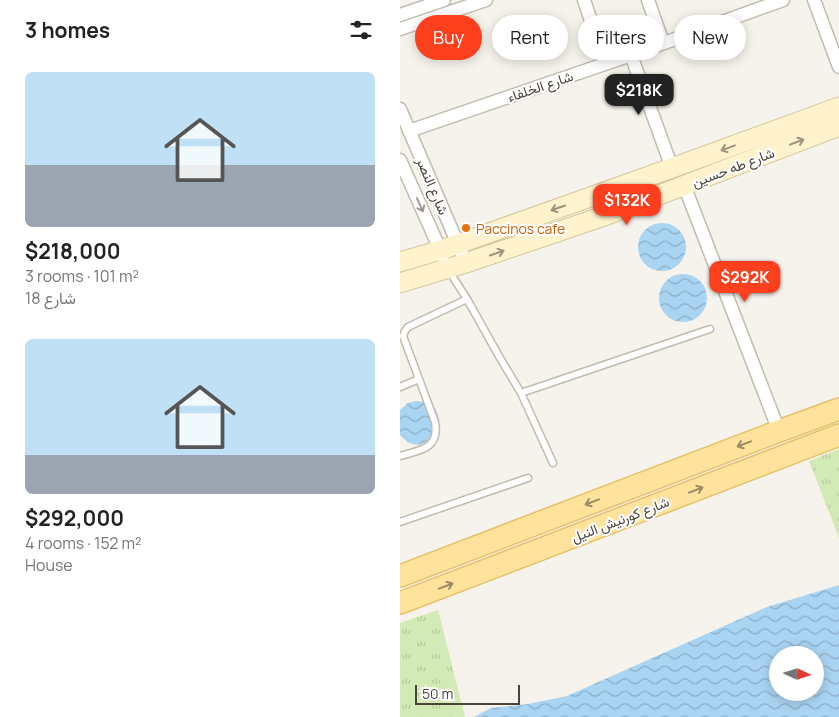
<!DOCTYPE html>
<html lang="en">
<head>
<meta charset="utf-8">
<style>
	:root { --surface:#fff; --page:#f2f2f2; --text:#222; --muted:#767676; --accent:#fc3f1d }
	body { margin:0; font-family:Manrope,Vazirmatn,sans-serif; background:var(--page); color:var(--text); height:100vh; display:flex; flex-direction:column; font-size:19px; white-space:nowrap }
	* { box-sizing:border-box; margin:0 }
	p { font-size:16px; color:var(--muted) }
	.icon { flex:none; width:28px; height:28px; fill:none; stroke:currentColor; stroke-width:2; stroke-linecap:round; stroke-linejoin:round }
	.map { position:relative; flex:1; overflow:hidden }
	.drawer { display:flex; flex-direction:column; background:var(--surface); width:400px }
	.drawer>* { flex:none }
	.guide { position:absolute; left:15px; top:15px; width:349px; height:45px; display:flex; gap:10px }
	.needle { width:32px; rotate:94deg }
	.controls { position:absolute; left:369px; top:646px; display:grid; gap:10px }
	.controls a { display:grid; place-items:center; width:55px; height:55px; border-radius:50%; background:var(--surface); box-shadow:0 2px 12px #0003; font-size:25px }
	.scale { position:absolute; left:15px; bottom:12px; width:105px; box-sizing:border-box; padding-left:5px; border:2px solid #4b4439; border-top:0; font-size:14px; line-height:18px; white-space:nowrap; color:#4b4439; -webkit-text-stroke:4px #fff; paint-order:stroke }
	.price { position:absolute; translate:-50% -42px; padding:0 11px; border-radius:10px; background:var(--accent); color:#fff; font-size:16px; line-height:32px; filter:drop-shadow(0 1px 2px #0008) }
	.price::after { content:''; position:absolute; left:50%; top:30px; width:15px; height:11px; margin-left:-8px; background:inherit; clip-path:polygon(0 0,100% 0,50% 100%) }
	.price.selected { background:#222; color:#fff }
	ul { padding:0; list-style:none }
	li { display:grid; align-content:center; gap:10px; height:265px; padding:0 25px }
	li span { display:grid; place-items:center; height:155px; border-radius:8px; color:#555 }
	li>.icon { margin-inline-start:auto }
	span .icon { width:90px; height:90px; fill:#fffc; stroke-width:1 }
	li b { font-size:21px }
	h2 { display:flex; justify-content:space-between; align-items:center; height:60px; padding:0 25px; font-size:21px }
	.chip { padding:0 18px; border-radius:22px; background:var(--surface); box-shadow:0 2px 12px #0003; font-size:18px; line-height:45px }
	.chip.selected { background:var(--accent); color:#fff }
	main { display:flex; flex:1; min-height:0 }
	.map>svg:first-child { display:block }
</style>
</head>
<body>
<main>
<section class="drawer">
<h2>3 homes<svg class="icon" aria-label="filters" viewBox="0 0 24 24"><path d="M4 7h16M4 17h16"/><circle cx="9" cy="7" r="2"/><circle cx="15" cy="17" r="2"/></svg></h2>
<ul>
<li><span style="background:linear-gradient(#bfe0f5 60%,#9aa5b1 0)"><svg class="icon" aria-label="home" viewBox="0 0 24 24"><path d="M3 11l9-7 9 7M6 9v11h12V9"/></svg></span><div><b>$218,000</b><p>3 rooms · 101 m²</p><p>شارع 18</p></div></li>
<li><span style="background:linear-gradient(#bfe0f5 75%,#9aa5b1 0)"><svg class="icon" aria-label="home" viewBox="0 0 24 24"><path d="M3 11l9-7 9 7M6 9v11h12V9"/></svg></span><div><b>$292,000</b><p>4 rooms · 152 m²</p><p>House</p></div></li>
</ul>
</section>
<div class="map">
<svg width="439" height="717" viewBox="0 0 439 717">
	<defs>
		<pattern id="grass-tufts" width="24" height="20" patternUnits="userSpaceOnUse" patternTransform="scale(1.25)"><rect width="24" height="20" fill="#d2eab5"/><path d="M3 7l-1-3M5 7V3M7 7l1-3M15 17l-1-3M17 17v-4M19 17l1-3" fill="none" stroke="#b6ca9c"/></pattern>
		<pattern id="water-waves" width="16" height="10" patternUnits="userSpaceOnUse" patternTransform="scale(1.25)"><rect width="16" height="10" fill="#a9d4f2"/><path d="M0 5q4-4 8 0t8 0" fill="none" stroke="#8caec5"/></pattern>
	</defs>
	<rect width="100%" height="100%" fill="#f6f3ec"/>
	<path fill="url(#grass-tufts)" d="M 439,449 L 439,538 L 409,461 Z
		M 38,610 L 65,717 L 0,717 L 0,623 Z"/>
	<path fill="url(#water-waves)" fill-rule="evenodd" d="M238 247a24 24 0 1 1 48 0a24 24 0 1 1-48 0Z
		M259 298a24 24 0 1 1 48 0a24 24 0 1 1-48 0Z
		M 15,401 C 62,401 29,469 0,435 L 0,410 L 8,403 Z
		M 439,585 L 439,717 L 74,717 L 91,708 L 128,704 L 167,696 L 367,607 ZM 378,655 L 415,655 L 415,692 L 378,692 Z"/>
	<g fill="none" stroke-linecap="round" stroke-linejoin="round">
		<g stroke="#c2bbae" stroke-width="9">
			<path id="lane" d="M 49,271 L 67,299 L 100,358 L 121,393 L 153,463
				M 0,387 L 19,379 L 3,336 L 5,331 L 8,327 L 67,299
				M 121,393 L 310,329
				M 0,456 C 20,450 40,449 35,422 L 19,379
				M 0,522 L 128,478"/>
		</g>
		<g stroke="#c2bbae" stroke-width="15">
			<path id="street" d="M 184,0 L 205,63
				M 248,0 L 263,43
				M 414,0 L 439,67
				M 0,15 L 44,0
				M 0,29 L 86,0
				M 231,55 L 272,168
				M 0,109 L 66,263
				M 9,131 L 231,55 L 383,0
				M 0,160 L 43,256
				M 284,185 L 379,431"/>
		</g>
		<g stroke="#d6c79b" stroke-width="21">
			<path id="secondary" d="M 0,262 L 41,250 L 272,168 L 439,107
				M 0,283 L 66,263 L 207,215 L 439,126"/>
		</g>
		<g stroke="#e6c16a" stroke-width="24">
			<path id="primary" d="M 0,576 L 379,431 L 439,409
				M 0,603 L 439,435"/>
		</g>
		<use href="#lane" stroke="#fff" stroke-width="6"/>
		<use href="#street" stroke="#fff" stroke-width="12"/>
		<use href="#secondary" stroke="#fff3cd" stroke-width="19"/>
		<use href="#primary" stroke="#ffe39c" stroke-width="21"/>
	</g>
	<defs><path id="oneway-shaft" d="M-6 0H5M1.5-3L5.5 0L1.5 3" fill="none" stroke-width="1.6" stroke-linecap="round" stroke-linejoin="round" transform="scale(1.25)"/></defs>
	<g stroke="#9c937c">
		<use href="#oneway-shaft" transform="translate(397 142) rotate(-21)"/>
		<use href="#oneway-shaft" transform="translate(328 148) rotate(160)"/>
		<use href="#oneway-shaft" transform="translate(158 208) rotate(161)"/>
		<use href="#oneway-shaft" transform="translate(97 253) rotate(-19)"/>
	</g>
	<use stroke="#9c9892" href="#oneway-shaft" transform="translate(20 205) rotate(66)"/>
	<g stroke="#9c8c66">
		<use href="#oneway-shaft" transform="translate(344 444) rotate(159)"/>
		<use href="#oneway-shaft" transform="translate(296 490) rotate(-21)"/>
		<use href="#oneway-shaft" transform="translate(192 502) rotate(159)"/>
		<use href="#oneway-shaft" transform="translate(46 586) rotate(-21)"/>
	</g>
	<circle fill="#e8710a" stroke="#fff" stroke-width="2" cx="66" cy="228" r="5"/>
	<g text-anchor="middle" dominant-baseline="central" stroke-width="4" stroke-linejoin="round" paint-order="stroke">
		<g font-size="14" fill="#4b4439" stroke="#fff">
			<text transform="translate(140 86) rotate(-19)">شارع الخلفاء</text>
			<text transform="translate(333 167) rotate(-21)">شارع طه حسين</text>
			<text transform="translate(33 186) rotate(67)">شارع النصر</text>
			<text transform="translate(220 519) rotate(-21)">شارع كورنيش النيل</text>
		</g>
		<g font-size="14" fill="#c56008" stroke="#fff" text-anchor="start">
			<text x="76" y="228">Paccinos cafe</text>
		</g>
	</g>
</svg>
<div class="controls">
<a><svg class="needle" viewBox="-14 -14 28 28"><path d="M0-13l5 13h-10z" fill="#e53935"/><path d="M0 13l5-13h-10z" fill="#767676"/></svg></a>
</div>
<div class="scale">50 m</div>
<b class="price selected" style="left:239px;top:116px">$218K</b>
<b class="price" style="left:227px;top:226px">$132K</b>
<b class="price" style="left:345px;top:303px">$292K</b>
<div class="guide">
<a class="chip selected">Buy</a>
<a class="chip">Rent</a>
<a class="chip">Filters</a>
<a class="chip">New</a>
</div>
</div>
</main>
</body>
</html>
